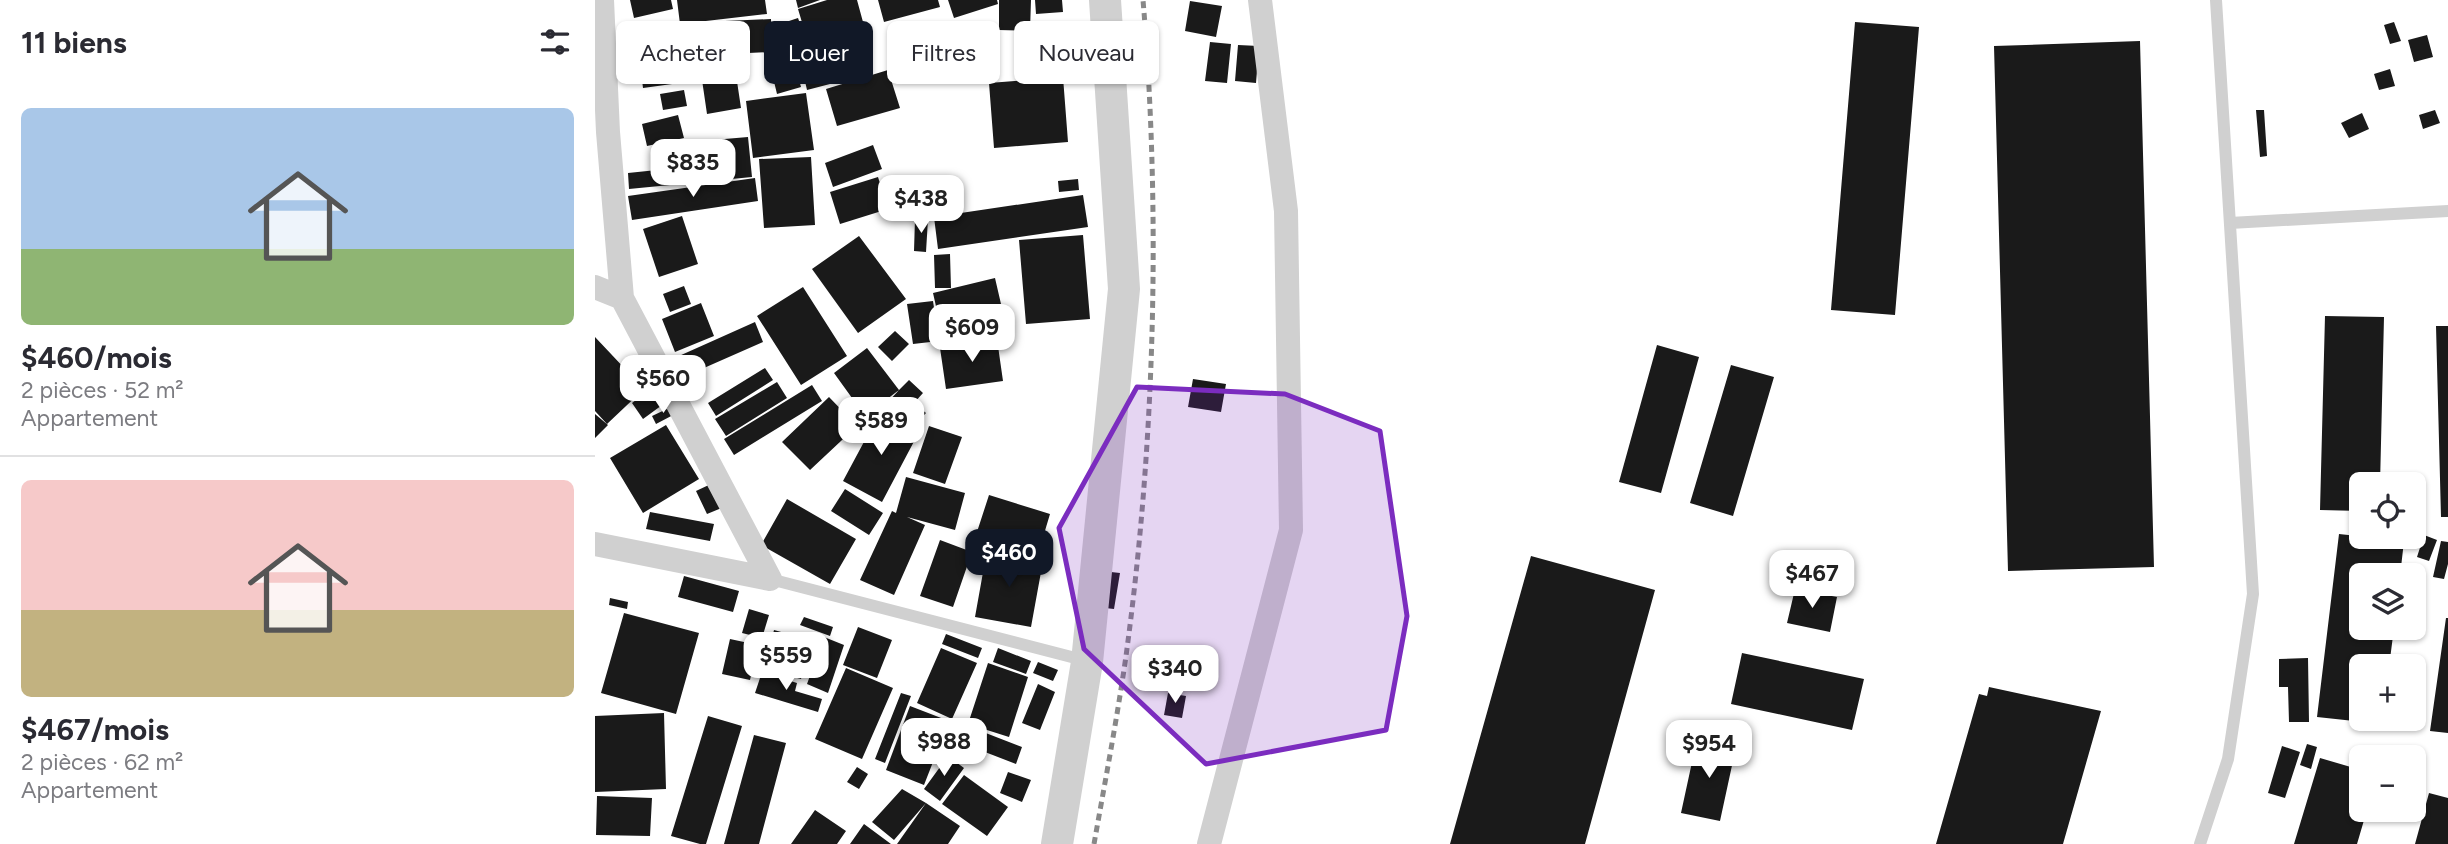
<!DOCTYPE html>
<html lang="fr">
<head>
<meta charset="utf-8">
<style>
	:root { --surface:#fff; --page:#f2f2f3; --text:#2b2b33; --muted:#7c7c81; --line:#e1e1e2; --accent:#111827 }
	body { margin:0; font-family:Figtree,sans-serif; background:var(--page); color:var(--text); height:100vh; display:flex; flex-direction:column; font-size:26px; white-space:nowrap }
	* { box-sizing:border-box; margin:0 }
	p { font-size:23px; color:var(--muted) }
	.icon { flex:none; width:38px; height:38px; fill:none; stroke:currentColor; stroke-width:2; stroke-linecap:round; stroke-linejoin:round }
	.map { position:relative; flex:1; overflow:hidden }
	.panel { display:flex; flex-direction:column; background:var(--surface); width:595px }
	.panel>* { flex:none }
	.guide { position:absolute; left:21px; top:21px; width:665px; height:63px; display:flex; gap:14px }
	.tools { position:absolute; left:1754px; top:472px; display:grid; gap:14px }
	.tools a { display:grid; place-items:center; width:77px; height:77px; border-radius:10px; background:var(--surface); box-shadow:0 2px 5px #0004; font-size:35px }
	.price { position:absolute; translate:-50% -60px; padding:0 16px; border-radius:14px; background:#fff; color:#222; font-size:23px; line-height:46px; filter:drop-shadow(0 2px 4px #0008) }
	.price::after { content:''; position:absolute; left:50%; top:42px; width:21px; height:16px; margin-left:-10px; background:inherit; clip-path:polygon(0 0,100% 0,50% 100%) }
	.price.active { background:var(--accent); color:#fff }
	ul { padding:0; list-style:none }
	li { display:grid; align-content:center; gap:14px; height:371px; padding:0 21px }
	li+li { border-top:2px solid var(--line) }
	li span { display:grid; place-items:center; height:217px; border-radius:10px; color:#555 }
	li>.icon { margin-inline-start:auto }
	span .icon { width:126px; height:126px; fill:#fffc; stroke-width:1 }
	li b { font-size:30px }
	h2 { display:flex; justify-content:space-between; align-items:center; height:84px; padding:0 21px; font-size:30px }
	.tag { padding:0 24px; border-radius:10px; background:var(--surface); box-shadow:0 2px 5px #0004; font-size:24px; line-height:63px }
	.tag.active { background:var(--accent); color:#fff }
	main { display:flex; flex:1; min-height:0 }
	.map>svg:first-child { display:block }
</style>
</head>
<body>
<main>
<section class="panel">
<h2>11 biens<svg class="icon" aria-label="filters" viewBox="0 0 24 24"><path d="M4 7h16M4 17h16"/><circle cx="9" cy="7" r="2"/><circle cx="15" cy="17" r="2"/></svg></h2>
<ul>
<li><span style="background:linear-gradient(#a9c7e8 65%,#8fb573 0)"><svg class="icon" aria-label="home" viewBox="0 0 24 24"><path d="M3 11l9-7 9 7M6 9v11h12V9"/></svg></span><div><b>$460/mois</b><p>2 pièces · 52 m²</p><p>Appartement</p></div></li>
<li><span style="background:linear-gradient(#f6c9c9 60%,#c2b280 0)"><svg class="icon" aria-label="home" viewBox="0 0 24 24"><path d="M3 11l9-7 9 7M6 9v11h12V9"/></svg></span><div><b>$467/mois</b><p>2 pièces · 62 m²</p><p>Appartement</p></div></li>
</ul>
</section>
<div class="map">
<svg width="1853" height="844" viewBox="0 0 1853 844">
	<rect width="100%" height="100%" fill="#fff"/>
	<path fill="#1a1a1a" d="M 35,0 L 76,0 L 78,9 L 39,18 Z
		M 82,0 L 170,0 L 172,14 L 85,24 Z
		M 201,0 L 225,0 L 203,8 Z
		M 232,0 L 262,0 L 268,22 L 212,39 L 203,9 Z
		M 283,0 L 343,0 L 345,7 L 289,22 Z
		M 353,0 L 402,0 L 403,4 L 359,18 Z
		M 404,0 L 436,0 L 435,31 L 404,30 Z
		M 440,0 L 467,0 L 468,12 L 441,14 Z
		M 595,1 L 627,6 L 621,37 L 590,31 Z
		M 203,18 L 212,44 L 200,49 L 191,22 Z
		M 176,19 L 177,52 L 132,54 L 130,21 Z
		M 1260,22 L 1324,27 L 1300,315 L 1236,310 Z
		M 1799,22 L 1806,41 L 1795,44 L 1789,25 Z
		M 191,30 L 206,87 L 182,94 L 175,65 L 185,62 L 177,34 Z
		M 268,35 L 277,73 L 212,90 L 203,51 Z
		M 1832,35 L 1838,57 L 1819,62 L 1813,40 Z
		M 1545,41 L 1559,567 L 1413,571 L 1399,46 Z
		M 94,42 L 99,81 L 48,88 L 43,48 Z
		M 615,42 L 636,44 L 632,83 L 610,81 Z
		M 643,45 L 664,46 L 661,83 L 640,81 Z
		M 140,68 L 146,108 L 112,114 L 106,73 Z
		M 1795,69 L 1800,86 L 1784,90 L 1779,74 Z
		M 293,70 L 305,108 L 242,126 L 231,89 Z
		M 468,77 L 473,142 L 399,148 L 394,83 Z
		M 89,90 L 92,106 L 68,110 L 65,94 Z
		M 211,93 L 219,150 L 158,158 L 151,101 Z
		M 1661,110 L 1669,110 L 1672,156 L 1665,157 Z
		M 1840,110 L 1845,123 L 1828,129 L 1824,115 Z
		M 1767,113 L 1774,129 L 1754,138 L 1746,123 Z
		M 83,115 L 89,138 L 52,146 L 47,124 Z
		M 153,137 L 157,177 L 34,189 L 33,173 L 120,164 L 118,140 Z
		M 278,145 L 287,169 L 238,187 L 230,163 Z
		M 216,157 L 220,225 L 169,228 L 164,159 Z
		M 283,177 L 293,209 L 245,224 L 235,192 Z
		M 160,178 L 163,201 L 37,220 L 33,196 Z
		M 483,179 L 484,190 L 464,192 L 463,181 Z
		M 488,195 L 493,227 L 343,249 L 339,217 Z
		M 87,216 L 103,264 L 64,277 L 48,229 Z
		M 320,219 L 333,219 L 331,252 L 319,251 Z
		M 488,235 L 495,319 L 431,324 L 424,240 Z
		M 264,236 L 311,299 L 263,333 L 217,269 Z
		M 355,254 L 356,288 L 340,288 L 339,255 Z
		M 400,278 L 412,330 L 350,346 L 338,293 Z
		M 89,286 L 96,304 L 75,312 L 68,294 Z
		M 208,287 L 252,356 L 206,385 L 162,316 Z
		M 338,301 L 344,341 L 318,344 L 312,304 Z
		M 106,303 L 119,336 L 80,352 L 67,319 Z
		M 1730,316 L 1789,317 L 1785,485 L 1766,485 L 1766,511 L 1725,510 Z
		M 160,322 L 168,342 L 93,375 L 84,356 Z
		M 1841,326 L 1853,326 L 1853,517 L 1846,517 Z
		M 300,331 L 314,344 L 297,361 L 283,347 Z
		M 0,337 L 49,389 L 12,424 L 0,411 Z
		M 402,339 L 408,381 L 351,389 L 345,348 Z
		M 1062,345 L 1104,357 L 1066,493 L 1024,482 Z
		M 272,348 L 304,390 L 314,380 L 328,393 L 319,403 L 331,413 L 319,426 L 293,402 L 304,390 L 270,416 L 239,373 Z
		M 1136,365 L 1179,377 L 1138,516 L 1095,503 Z
		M 170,368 L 178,380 L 121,416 L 113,403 Z
		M 598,379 L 631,384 L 626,412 L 593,407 Z
		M 182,382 L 192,398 L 131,436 L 120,419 Z
		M 62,384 L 74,400 L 48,419 L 37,403 Z
		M 217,385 L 227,401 L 139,455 L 129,439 Z
		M 234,397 L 262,426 L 215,470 L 187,442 Z
		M 76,407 L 80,414 L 61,424 L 57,416 Z
		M 285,412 L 324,432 L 287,502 L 248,481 Z
		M 0,414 L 13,425 L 0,438 Z
		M 71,425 L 104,479 L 48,513 L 15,458 Z
		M 334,426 L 367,437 L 350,484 L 318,473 Z
		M 311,477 L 370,493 L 360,530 L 312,517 L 330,525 L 299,595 L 265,580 L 297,511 L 301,513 Z
		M 118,483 L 129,507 L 112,514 L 101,491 Z
		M 250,489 L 288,513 L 274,535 L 236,511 Z
		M 394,495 L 455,514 L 443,554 L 381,535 Z
		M 192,499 L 261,539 L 235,584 L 166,545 Z
		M 55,512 L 119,524 L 115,541 L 51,529 Z
		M 1744,534 L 1809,541 L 1805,576 L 1766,576 L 1766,628 L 1799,628 L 1794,667 L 1766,667 L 1766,719 L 1788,719 L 1787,724 L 1722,717 Z
		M 1829,535 L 1842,540 L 1834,561 L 1822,557 Z
		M 345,540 L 377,552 L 358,607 L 325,596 Z
		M 1846,541 L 1853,542 L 1853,564 L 1849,579 L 1838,577 Z
		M 392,550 L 448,561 L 436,627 L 380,617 Z
		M 936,556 L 1060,590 L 990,844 L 855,844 Z
		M 516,572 L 525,573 L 519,609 L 510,608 Z
		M 89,576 L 144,591 L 138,612 L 83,597 Z
		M 1200,589 L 1242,597 L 1235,632 L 1192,623 Z
		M 15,598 L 33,602 L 32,609 L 14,605 Z
		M 154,609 L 174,615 L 167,638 L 147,633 Z
		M 29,613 L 104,633 L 81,714 L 6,693 Z
		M 209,617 L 238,627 L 235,636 L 205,625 Z
		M 1851,618 L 1853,618 L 1853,733 L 1835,731 Z
		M 263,627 L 297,640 L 282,678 L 248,665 Z
		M 179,630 L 222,642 L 219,654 L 176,642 Z
		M 351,634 L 387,648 L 383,658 L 347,644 Z
		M 229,637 L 249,645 L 233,693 L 212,684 Z
		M 135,639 L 163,645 L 155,680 L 127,674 Z
		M 173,647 L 212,657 L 206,679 L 167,669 Z
		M 346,648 L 382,663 L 357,719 L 322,703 Z
		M 403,648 L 436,661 L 431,674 L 398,662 Z
		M 1147,653 L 1269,679 L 1257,730 L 1136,704 Z
		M 579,654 L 604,658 L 600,687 L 574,683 Z
		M 1713,658 L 1714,722 L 1694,722 L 1693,687 L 1684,687 L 1684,659 Z
		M 443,662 L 463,670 L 458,681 L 438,673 Z
		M 393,663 L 433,677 L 414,737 L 373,724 Z
		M 251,668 L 298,688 L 267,759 L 220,739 Z
		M 167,672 L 202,683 L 200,691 L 227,699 L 223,712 L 160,693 Z
		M 443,684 L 460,692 L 445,730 L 427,723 Z
		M 1394,687 L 1506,711 L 1468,844 L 1341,844 L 1384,694 L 1392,696 Z
		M 306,693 L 316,696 L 290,763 L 280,759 Z
		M 573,693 L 591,696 L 587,718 L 569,715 Z
		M 315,706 L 354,721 L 329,785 L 291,770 Z
		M 69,713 L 71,789 L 0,792 L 0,716 Z
		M 113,716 L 147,726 L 111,844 L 105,844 L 76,836 Z
		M 363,724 L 373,727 L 366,744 L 357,740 Z
		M 383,730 L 427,747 L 421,764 L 377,747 Z
		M 159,735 L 191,743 L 164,844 L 129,844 Z
		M 1102,739 L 1141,747 L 1125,821 L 1086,813 Z
		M 1712,744 L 1722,747 L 1716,769 L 1705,765 Z
		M 1687,746 L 1705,752 L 1690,798 L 1673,793 Z
		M 353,756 L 369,768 L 345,801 L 329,789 Z
		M 1725,758 L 1766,770 L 1766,810 L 1772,810 L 1762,844 L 1699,844 Z
		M 262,767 L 273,774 L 264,789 L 252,782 Z
		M 413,772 L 436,780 L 427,802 L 405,793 Z
		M 369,775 L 413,807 L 392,836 L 347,804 Z
		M 307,789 L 331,803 L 299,840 L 277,822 Z
		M 1834,793 L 1853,798 L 1853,844 L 1820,844 Z
		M 2,796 L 57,798 L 55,836 L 1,835 Z
		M 331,803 L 365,826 L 353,844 L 302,844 Z
		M 220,810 L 251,831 L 242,844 L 196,844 Z
		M 269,824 L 296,844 L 255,844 Z"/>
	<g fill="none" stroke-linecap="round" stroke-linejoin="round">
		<path stroke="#d0d0d0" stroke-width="12" d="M 1635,223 L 1853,211
			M 175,579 L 492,661
			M 1605,844 L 1633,759 L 1658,594 L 1621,0"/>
		<path stroke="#d0d0d0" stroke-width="24" d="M 7,0 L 13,132 L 27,298
			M 0,287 L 27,298 L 175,579
			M 0,544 L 175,579
			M 614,844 L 696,530 L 691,211 L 665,0"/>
		<path stroke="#d0d0d0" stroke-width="32" d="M 462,844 L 492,662 L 529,289 L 510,0"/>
		<path stroke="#888" stroke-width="5" stroke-dasharray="7 5" stroke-linecap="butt" d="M 499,844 C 510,782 522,719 531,656 C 560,443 566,214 548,0"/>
	</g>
	<path fill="#7b2cbf" fill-opacity="0.2" stroke="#7b2cbf" stroke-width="5" stroke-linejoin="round" d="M 542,387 L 690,394 L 785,431 L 812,616 L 791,730 L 611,764 L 489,649 L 464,528 Z"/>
</svg>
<div class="tools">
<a><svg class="icon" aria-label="locate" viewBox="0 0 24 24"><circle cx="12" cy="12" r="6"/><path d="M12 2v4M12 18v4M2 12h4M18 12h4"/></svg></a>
<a><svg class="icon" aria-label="layers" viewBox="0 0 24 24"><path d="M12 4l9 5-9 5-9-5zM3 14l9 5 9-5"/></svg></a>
<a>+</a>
<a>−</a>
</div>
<b class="price" style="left:98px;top:199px">$835</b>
<b class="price" style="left:326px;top:235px">$438</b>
<b class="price" style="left:377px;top:364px">$609</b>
<b class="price" style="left:68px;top:415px">$560</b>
<b class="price" style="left:286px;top:457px">$589</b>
<b class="price active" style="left:414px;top:589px">$460</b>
<b class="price" style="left:1217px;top:610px">$467</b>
<b class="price" style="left:191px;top:692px">$559</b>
<b class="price" style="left:580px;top:705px">$340</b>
<b class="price" style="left:349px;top:778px">$988</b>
<b class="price" style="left:1114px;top:780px">$954</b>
<div class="guide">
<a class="tag">Acheter</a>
<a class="tag active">Louer</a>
<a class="tag">Filtres</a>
<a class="tag">Nouveau</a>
</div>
</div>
</main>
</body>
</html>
